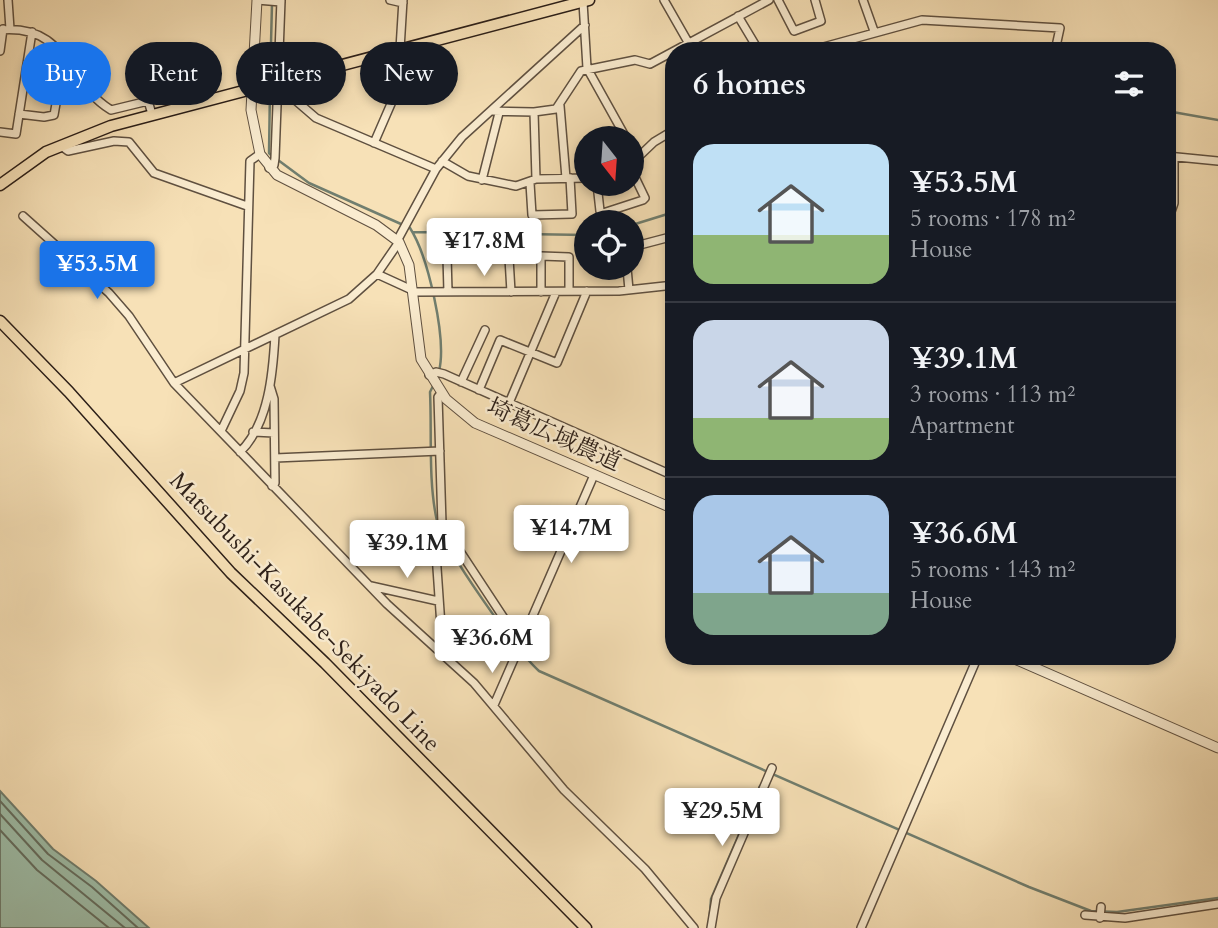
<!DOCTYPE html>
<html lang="en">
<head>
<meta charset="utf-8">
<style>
	:root { --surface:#171b24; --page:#20242c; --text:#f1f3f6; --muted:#9ea1a6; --line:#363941; --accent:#1a73e8 }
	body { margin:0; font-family:Cardo,"Noto Serif JP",serif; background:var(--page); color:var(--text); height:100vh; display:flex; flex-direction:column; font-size:26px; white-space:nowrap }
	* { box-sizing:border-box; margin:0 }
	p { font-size:23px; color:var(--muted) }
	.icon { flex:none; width:38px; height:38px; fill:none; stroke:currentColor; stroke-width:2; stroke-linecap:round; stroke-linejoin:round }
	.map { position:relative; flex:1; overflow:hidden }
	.drawer { position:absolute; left:665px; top:42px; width:511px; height:623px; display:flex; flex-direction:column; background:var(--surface); border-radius:28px; box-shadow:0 4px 10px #0003 }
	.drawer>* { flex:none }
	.guide { position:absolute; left:21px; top:42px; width:539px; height:63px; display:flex; gap:14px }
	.needle { width:46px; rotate:163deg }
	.tools { position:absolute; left:574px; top:126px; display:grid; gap:14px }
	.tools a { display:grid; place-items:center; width:70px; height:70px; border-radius:50%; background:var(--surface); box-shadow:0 4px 10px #0003; font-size:35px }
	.price { position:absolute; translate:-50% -60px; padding:0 16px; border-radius:7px; background:#fff; color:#222; font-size:23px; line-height:46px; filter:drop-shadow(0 2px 4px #0008) }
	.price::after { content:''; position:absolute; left:50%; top:42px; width:21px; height:16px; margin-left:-10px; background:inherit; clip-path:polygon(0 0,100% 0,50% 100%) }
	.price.active { background:var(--accent); color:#fff }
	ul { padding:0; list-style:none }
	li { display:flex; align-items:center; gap:21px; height:175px; padding:0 28px }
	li+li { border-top:2px solid var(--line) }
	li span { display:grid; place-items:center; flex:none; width:196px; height:140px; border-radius:21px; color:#555 }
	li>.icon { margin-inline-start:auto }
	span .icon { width:84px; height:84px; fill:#fffc; stroke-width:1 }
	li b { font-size:30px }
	h2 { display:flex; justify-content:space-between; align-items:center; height:84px; padding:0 28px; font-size:30px }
	.pill { padding:0 24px; border-radius:32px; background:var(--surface); box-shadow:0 4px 10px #0003; font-size:24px; line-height:63px }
	.pill.active { background:var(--accent); color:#fff }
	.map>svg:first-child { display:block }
</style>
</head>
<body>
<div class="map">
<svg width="1218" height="928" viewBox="0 0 1218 928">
	<rect width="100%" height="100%" fill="#f7e1b7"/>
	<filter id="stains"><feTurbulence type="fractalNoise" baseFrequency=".00286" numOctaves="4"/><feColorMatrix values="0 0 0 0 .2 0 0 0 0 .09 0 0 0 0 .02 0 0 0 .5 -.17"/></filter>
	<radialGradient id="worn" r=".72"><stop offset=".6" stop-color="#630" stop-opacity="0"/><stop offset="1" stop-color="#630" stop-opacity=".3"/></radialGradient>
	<path fill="#9ebea9" stroke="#707e6f" stroke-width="2" d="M 0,791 L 53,849 L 96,881 L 149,928 L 0,928 Z"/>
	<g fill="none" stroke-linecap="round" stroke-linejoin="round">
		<path stroke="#656e60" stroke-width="2" d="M 0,801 L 48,854 L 92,887 L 138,928
			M 0,814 L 42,860 L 125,928
			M 0,830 L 37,870 L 109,928"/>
		<path stroke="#707e6f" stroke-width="2.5" d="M 270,81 L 272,4
			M 270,88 L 269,153 L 272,156
			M 1167,111 L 1218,120
			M 278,160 L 309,183 L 410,228 C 428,256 447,339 439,371
			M 632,225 L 674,212
			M 413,232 L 586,235
			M 434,384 L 430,392 C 432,432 428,482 437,521 C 444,549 516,650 539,671 L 1029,887 L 1091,911 L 1117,912 L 1218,898
			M 709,926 L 711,899 L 760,786"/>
		<g stroke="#5f5040" stroke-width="10">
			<path id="minor" d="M 8,0 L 10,29
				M 257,0 L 281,2
				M 390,0 L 403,3
				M 664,0 L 688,42
				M 778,0 L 794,31 L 821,21 L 815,0
				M 863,0 L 874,31
				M 583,2 L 587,68 L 626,138
				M 738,16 L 759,51
				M 0,30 C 69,24 65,82 111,110 L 148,101 L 152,114
				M 400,49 L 403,0
				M 0,51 L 3,29
				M 809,51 L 922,20 L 1060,28 L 1055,51
				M 280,87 L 316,118 L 436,169
				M 560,106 L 566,178
				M 492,111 L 534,112 L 556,109 L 581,71 L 635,60 L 650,64 L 769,0
				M 534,112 L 536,179
				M 19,114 L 44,117 L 54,115 L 63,64 L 67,59
				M 0,132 L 16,134 L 32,32
				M 374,143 L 397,90 L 388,71 L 389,52
				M 61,146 L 68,151 L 114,141 L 129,142 L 154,173 L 247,206
				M 1167,156 L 1218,161
				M 442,161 L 468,176 L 516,186 L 536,179 L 586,178
				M 632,163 L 654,142 L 674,130
				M 269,168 L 274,165 L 275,158 L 281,0
				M 482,180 L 499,113
				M 530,183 L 532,215 L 572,214 L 570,178
				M 597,184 L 600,211 L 603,213 L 643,200 L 645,198 L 632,171
				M 23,216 L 109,293 L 129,316 L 174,383 L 387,604 L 474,683 L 564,790 L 645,869 L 694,928
				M 1167,223 L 1174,203 L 1174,158
				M 397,241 L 436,169 L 462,137 L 585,25
				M 632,247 L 674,236
				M 627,268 L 629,290
				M 377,274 L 412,290
				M 413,292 L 619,291 L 674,285
				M 448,292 L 447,256 L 509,258 L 511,292
				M 541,292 L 541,256 L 569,257 L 569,291
				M 429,375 L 436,372 L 444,374 L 674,476
				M 461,382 L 485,330
				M 174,383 L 349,299 L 377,274 L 399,242
				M 270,386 L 274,399 L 275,483 L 272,486
				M 479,390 L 500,340 L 557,363 L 587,291
				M 441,393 L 438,397 L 442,524 L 521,644
				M 509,403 L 556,292
				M 221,431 L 240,391 L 244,373 L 250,161 L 260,154
				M 253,432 L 274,433
				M 240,452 C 269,424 273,372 275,335
				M 275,458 L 440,451
				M 371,586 L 438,601
				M 443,655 L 435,539 L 446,532
				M 494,705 L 594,475
				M 1085,915 L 1125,918 L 1218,904
				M 1100,918 L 1101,907
				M 711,928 L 716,898 L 772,768
				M 861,928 L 978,656"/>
		</g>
		<g stroke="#5f5040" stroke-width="11">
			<path id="tertiary" d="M 257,0 L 251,110 L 260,154 L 277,175 L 376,225 L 399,242 L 409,265 L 421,359 L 446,399 L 475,423 L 674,509
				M 1008,656 L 1218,748"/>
		</g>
		<g stroke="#2c1f18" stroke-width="13">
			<path id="primary" d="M 0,185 L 46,152 L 111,126 L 589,0
				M 0,321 L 69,392 L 231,573 L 325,663 L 586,928"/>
		</g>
		<use href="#minor" stroke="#faecd0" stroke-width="7"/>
		<use href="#tertiary" stroke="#faecd0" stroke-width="9"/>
		<use href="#primary" stroke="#f7e1b7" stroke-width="10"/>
	</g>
	<g text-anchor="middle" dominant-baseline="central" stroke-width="5" stroke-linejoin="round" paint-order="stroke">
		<g font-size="24" fill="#2c1f18" stroke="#faecd0">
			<text transform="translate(554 435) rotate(24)">埼葛広域農道</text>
			<text transform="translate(305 612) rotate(46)">Matsubushi-Kasukabe-Sekiyado Line</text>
		</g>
	</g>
	<rect width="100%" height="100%" filter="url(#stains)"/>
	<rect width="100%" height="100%" fill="url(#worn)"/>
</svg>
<div class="tools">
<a><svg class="needle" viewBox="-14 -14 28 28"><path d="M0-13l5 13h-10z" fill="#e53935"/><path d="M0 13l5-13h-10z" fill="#9ea1a6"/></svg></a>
<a><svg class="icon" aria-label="locate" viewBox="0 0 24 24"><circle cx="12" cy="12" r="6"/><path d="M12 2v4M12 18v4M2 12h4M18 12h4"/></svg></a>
</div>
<b class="price" style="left:484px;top:278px">¥17.8M</b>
<b class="price active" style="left:97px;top:301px">¥53.5M</b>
<b class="price" style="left:571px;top:565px">¥14.7M</b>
<b class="price" style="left:407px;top:580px">¥39.1M</b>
<b class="price" style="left:492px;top:675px">¥36.6M</b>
<b class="price" style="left:722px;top:848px">¥29.5M</b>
<div class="guide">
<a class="pill active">Buy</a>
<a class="pill">Rent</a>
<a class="pill">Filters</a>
<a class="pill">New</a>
</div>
<section class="drawer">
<h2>6 homes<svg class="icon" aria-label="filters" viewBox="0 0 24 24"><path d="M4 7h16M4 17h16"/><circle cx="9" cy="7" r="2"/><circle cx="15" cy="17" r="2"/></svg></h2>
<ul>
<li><span style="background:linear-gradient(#bfe0f5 65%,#8fb573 0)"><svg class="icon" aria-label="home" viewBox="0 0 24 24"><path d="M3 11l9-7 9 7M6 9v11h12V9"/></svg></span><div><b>¥53.5M</b><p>5 rooms · 178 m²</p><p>House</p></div></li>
<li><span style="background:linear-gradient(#c9d6e8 70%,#8fb573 0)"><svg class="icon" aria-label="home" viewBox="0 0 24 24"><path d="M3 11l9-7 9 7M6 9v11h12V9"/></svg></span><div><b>¥39.1M</b><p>3 rooms · 113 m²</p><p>Apartment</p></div></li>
<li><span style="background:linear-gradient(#a9c7e8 70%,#7fa58c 0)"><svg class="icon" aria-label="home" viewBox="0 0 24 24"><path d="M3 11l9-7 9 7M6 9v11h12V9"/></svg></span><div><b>¥36.6M</b><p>5 rooms · 143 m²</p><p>House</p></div></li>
</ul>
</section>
</div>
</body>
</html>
